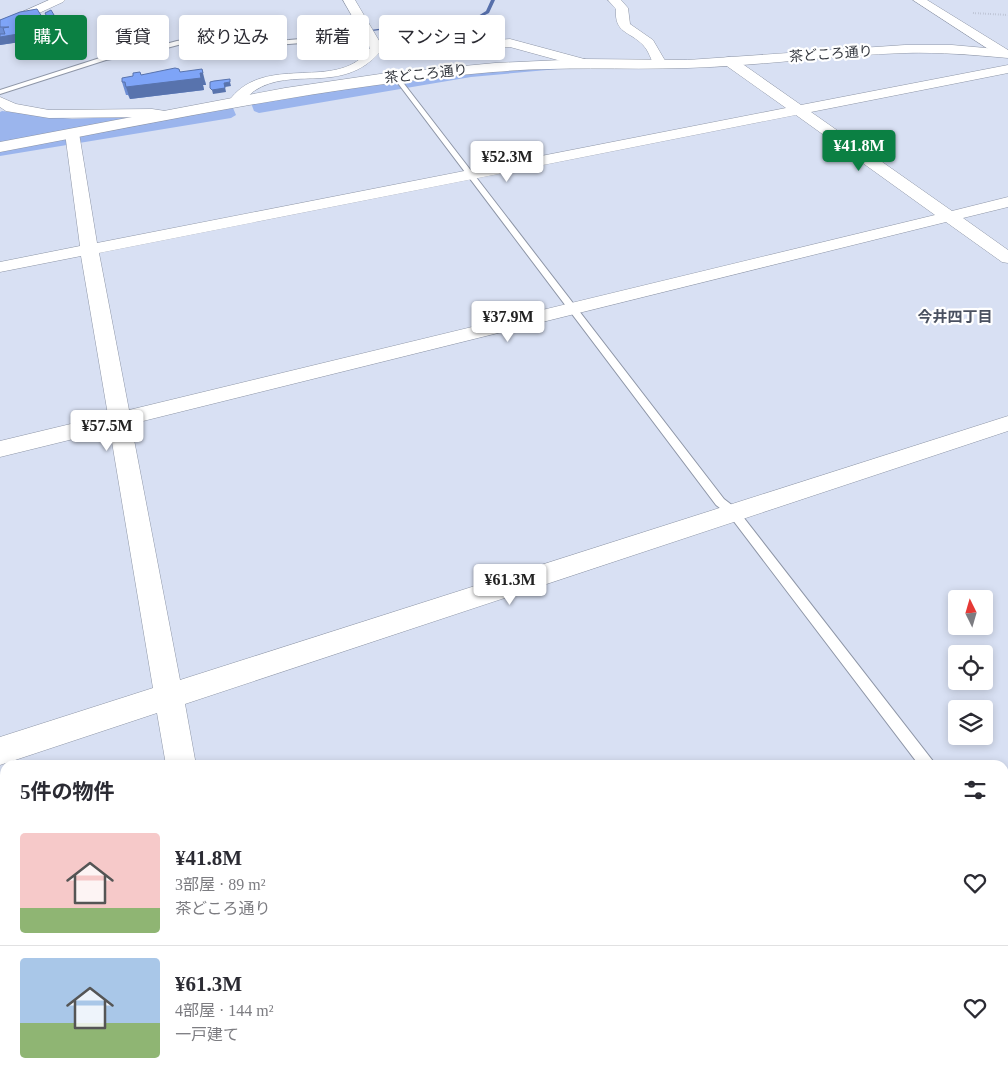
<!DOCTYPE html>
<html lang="ja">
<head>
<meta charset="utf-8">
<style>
	:root { --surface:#fff; --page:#f7f7f7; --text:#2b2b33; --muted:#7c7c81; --line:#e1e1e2; --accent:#0b8043 }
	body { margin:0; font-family:"Times New Roman","Noto Sans JP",serif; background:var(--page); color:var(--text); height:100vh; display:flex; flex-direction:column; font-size:19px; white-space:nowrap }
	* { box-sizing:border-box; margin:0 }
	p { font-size:16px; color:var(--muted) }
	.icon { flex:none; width:28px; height:28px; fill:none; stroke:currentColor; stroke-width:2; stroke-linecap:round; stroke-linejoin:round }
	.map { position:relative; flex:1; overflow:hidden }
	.drawer { position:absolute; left:0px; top:760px; width:1009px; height:321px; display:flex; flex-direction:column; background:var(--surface); border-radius:15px 15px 0 0; box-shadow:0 2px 8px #0003 }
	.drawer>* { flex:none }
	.top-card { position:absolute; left:15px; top:15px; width:500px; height:45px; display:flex; gap:10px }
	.needle { width:32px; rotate:355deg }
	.tools { position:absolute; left:948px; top:590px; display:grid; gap:10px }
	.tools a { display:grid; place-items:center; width:45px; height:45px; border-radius:5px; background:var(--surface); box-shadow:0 2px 8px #0003; font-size:25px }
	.price { position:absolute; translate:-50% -42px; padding:0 11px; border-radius:5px; background:#fff; color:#222; font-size:16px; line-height:32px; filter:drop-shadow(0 1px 2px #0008) }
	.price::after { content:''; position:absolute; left:50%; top:30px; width:15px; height:11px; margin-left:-8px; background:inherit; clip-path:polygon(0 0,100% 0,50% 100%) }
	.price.on { background:var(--accent); color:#fff }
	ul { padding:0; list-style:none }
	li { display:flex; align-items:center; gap:15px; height:125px; padding:0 20px }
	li+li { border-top:1px solid var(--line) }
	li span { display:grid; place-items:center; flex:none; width:140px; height:100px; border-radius:5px; color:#555 }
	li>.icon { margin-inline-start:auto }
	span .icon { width:60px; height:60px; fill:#fffc; stroke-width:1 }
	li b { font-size:21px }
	h2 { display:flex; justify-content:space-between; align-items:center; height:60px; padding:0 20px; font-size:21px }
	.tag { padding:0 18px; border-radius:5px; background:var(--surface); box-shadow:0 2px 8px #0003; font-size:18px; line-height:45px }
	.tag.on { background:var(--accent); color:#fff }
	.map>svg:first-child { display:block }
</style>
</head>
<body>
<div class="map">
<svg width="1008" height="1081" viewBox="0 0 1008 1081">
	<rect width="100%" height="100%" fill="#d8e0f3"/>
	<path fill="#9bb5ed" d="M 569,68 L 471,77 L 259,113 L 254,111 L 251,103 L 256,100 L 484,69 Z
		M 233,108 L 236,115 L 231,118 L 0,156 L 0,112 L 2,111 L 72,119 L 181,114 Z"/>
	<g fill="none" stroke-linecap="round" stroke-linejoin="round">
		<path fill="#5770ab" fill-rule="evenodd" d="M 491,0 L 495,0 L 489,13 L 479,18 L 372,31 L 370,30 L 478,16 L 486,11 Z"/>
		<g stroke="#8e96a7" stroke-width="2">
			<path id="service" d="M 366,29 L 369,31 L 368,32 L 324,41 L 289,44 L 267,45 L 219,39 L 178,45 L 152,52 L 106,60 L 0,94 L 0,90 L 103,57 L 151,48 L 177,41 L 219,35 L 267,41 L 289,40 L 324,37 Z
				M 394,76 L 398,76 L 724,499 L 737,509 L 936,765 L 919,765 L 729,515 L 716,505 L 394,78 Z
				M 1004,856 L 1008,857 L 1008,878 L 1004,877 Z"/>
		</g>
		<g stroke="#8e96a7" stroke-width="1">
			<path id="minor" d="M 49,0 L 65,0 L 63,2 L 0,31 L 0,22 Z
				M 343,0 L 355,0 L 381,44 L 424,46 L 510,39 L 588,60 L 590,63 L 583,67 L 510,47 L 424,54 L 380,52 C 341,96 293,65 254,91 C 249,95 244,101 240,105 L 230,105 L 228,102 C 261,55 325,87 360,59 C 364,56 367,51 370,48 Z
				M 608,0 L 621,0 L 628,8 L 630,24 L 653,40 L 667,64 L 665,67 L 655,67 C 651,60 649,51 643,45 C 630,31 614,34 616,9 Z
				M 913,0 L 927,0 L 1008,50 L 1008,56 L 999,56 Z
				M 729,57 L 734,58 L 801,105 L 1008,65 L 1008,73 L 811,112 L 952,211 L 1008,197 L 1008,207 L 963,218 L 1008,250 L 1008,263 L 1002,262 L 946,222 L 131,424 L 180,680 L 1008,416 L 1008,431 L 185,704 L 196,765 L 166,765 L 157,713 L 0,765 L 0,737 L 153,688 L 110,430 L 0,457 L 0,441 L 108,415 L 81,256 L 0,272 L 0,262 L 80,246 L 65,133 L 67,130 L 77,130 L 79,133 L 97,243 L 786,108 L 724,64 L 722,61 L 724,58 ZM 796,115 L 935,215 L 129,410 L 99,253 Z
				M 0,97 L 16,104 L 49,110 L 152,109 L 172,112 L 174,115 L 172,118 L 152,117 L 49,118 L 6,111 L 0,107 Z
				M 215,1076 L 253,1076 L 254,1081 L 216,1081 Z"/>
		</g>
		<g stroke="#8e96a7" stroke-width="1">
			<path id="tertiary" d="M 905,45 L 952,45 L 1008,50 L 1008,58 C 974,55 940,52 906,53 C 833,55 760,66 687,68 C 623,70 558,66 493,72 C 327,86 164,121 0,152 L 0,142 L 285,88 L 380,74 L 495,63 L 583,59 L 687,60 Z"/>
		</g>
		<path stroke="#a7adbd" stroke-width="2" stroke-dasharray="0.5 2" stroke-linecap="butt" d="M 973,13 L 1008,15"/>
		<path stroke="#a7adbd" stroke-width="4.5" stroke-dasharray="2 5" stroke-linecap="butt" d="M 541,1081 L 551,1076"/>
		<use href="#service" fill="#fff" fill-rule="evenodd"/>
		<use href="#minor" fill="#fff" fill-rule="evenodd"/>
		<use href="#tertiary" fill="#fff" fill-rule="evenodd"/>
	</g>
	<path fill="#6c8dd4" d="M 20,12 L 46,23 L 52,37 L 36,40 L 31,32 L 33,40 L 0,45 L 0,20 Z
		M 180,72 L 205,81 L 206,85 L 203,85 L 204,90 L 130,99 L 128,95 L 126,95 L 122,82 L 133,76 Z"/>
	<path fill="#5873ad" d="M 54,15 L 55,19 L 48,21 L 47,17 Z
		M 46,23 L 49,31 L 32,34 L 29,26 Z
		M 28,24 L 31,32 L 33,40 L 0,45 L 0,37 Z
		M 50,33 L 52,37 L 36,40 L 34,36 Z
		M 202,69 L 206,85 L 203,85 L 204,90 L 130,99 L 126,87 L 200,73 Z
		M 230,82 L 231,86 L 225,87 L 226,92 L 213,94 L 212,90 L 224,83 Z"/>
	<path fill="#7ea4f7" stroke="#5873ad" d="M 37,9 L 46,23 L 29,26 L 28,24 L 30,32 L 0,37 L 0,34 L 5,34 L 3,28 L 9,27 L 0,27 L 0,20 L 20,12 Z
		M 51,10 L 54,15 L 47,17 L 45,13 Z
		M 47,27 L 50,33 L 34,36 L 31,30 Z
		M 175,68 L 179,69 L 180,72 L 202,69 L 203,73 L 200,73 L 201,78 L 126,87 L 125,82 L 122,82 L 122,78 L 133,76 L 133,73 L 140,72 L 141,75 Z
		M 230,79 L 230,82 L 224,83 L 225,88 L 212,90 L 210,88 L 210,82 L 214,81 Z"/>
	<g text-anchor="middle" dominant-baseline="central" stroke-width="4.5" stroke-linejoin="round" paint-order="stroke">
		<g font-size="14" fill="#353940" stroke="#fff">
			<text transform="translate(831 54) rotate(-4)">茶どころ通り</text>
			<text transform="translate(426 74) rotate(-6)">茶どころ通り</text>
		</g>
		<g font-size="15" font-weight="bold" fill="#4a5160" stroke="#fff">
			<text x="955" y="317">今井四丁目</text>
		</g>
	</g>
</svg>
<div class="tools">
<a><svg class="needle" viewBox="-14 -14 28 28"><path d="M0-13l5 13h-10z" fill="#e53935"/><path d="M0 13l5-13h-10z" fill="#7c7c81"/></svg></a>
<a><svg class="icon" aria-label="locate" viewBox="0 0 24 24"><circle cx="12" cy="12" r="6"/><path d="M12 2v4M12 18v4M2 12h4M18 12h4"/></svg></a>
<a><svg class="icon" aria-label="layers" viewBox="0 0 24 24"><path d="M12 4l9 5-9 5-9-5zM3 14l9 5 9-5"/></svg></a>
</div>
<b class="price on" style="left:859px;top:172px">¥41.8M</b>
<b class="price" style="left:507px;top:183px">¥52.3M</b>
<b class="price" style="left:508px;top:343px">¥37.9M</b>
<b class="price" style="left:107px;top:452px">¥57.5M</b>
<b class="price" style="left:510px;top:606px">¥61.3M</b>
<div class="top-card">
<a class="tag on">購入</a>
<a class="tag">賃貸</a>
<a class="tag">絞り込み</a>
<a class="tag">新着</a>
<a class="tag">マンション</a>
</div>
<section class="drawer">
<h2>5件の物件<svg class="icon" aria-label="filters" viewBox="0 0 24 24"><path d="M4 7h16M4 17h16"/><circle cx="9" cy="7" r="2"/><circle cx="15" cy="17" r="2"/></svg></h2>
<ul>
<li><span style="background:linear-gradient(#f6c9c9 75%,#8fb573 0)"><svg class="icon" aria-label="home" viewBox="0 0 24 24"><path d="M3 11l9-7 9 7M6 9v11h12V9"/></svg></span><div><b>¥41.8M</b><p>3部屋 · 89 m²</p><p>茶どころ通り</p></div><svg class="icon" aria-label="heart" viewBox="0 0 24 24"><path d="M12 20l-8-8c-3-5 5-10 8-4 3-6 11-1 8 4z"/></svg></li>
<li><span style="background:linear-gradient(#a9c7e8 65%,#8fb573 0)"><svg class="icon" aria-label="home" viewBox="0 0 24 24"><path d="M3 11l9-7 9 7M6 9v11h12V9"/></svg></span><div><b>¥61.3M</b><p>4部屋 · 144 m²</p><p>一戸建て</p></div><svg class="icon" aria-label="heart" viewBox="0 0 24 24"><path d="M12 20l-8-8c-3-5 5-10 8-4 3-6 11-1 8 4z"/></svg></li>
</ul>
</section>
</div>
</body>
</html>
